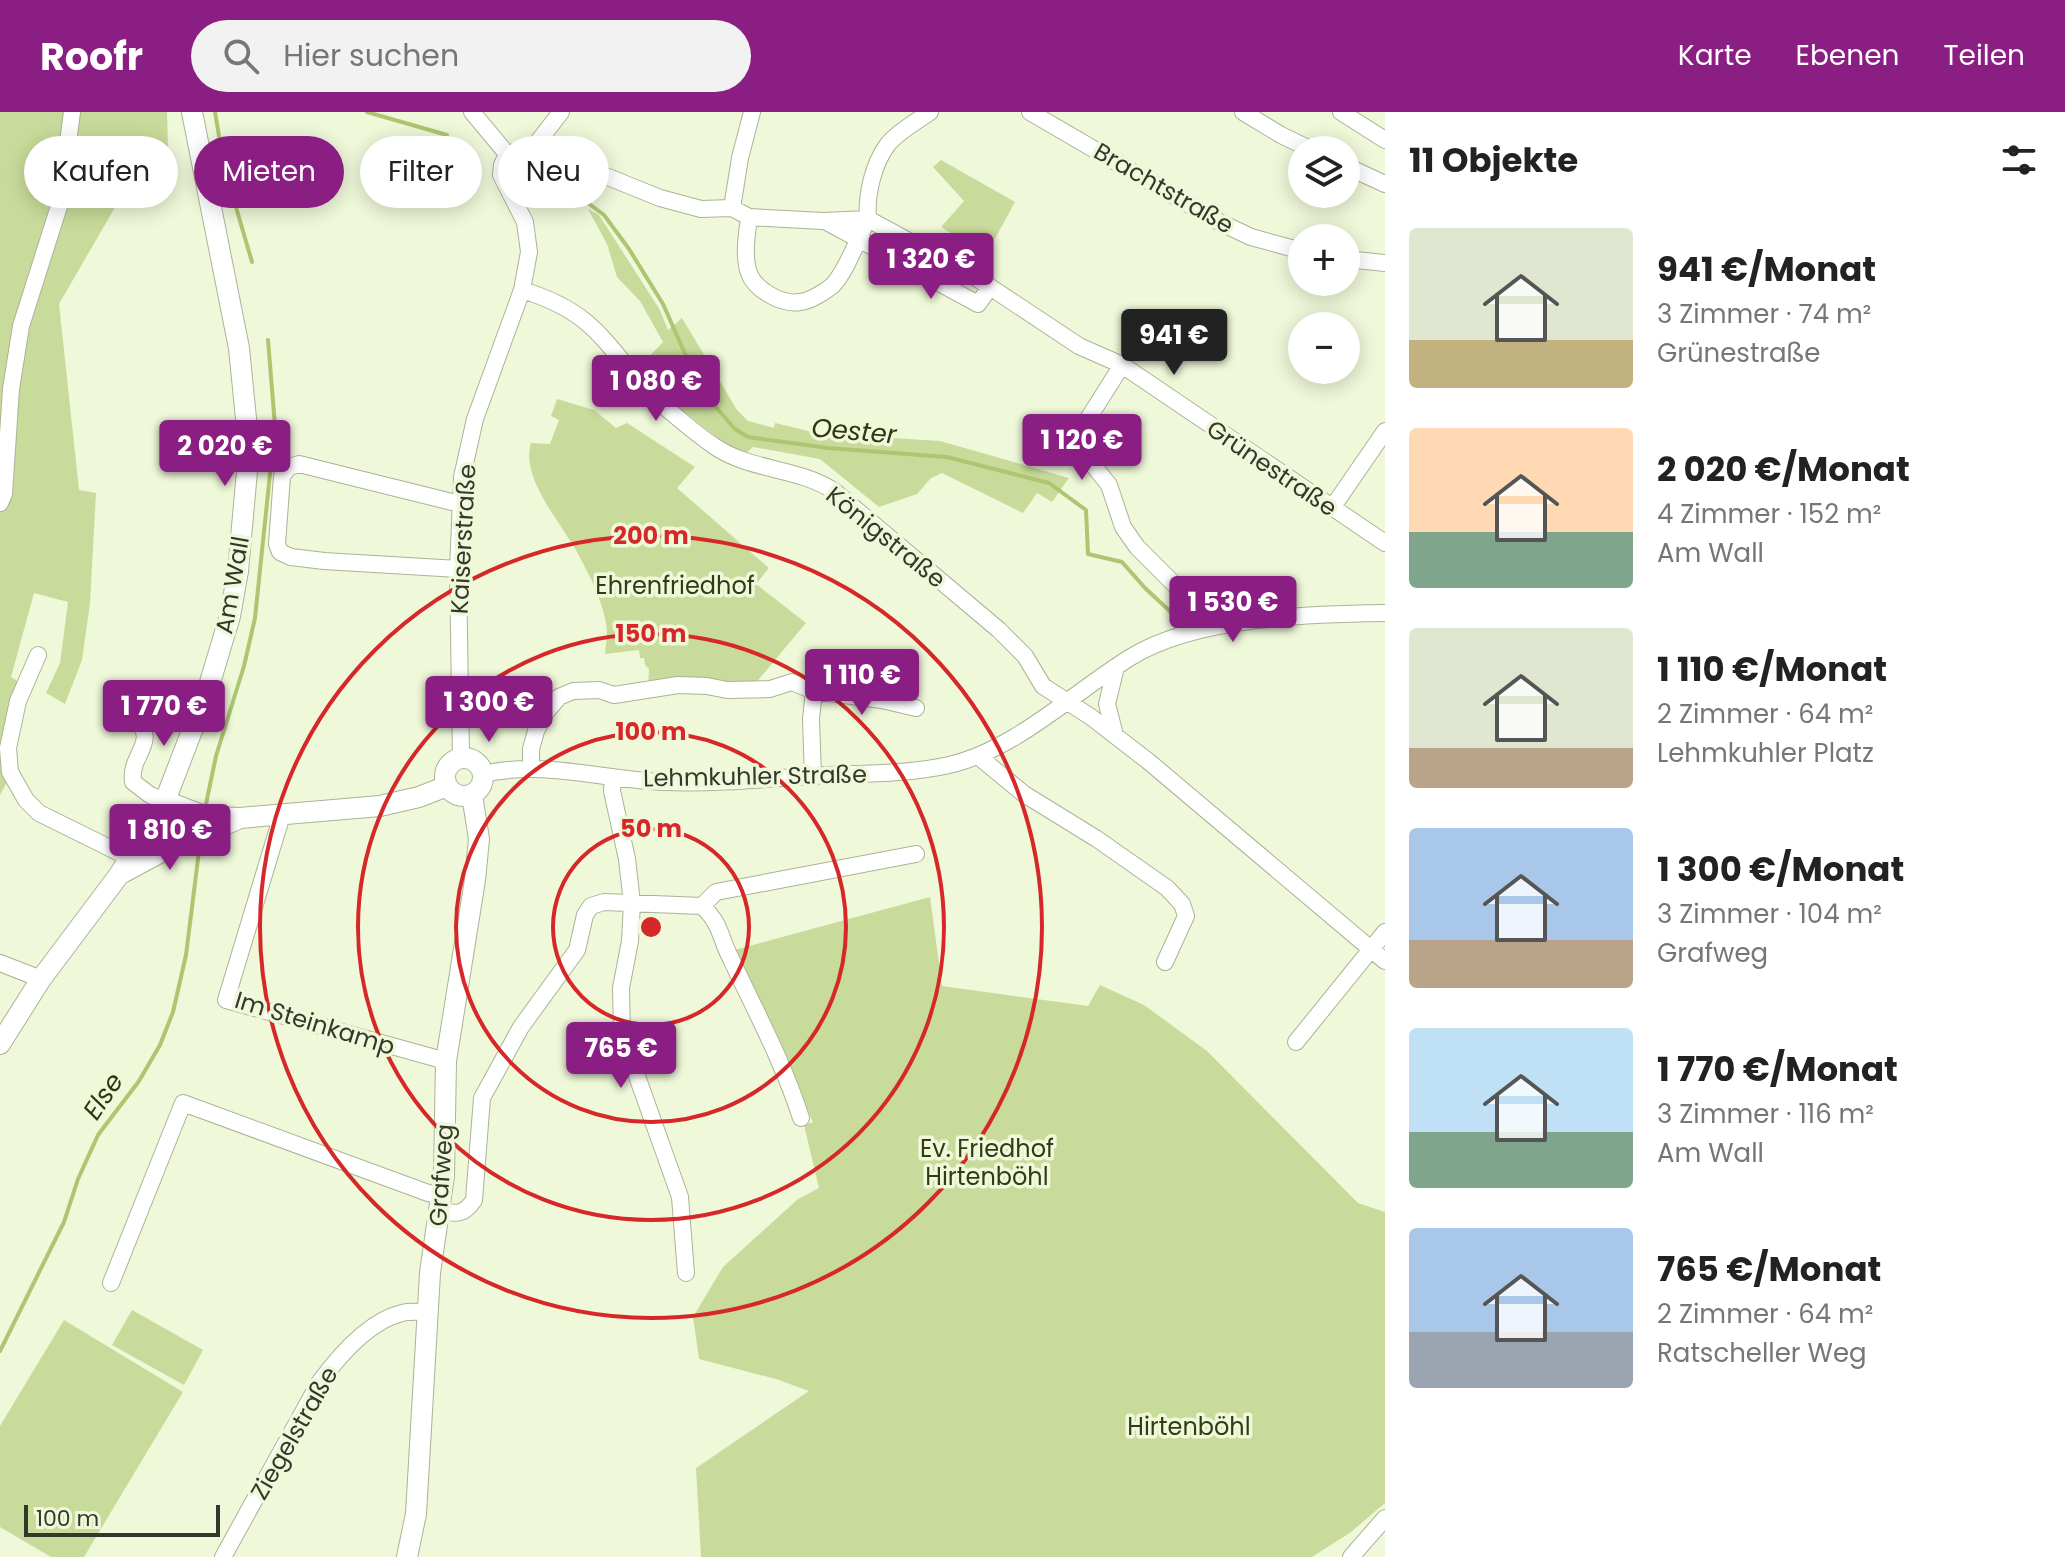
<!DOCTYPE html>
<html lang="de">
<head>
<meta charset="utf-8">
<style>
	:root { --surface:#fff; --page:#f2f2f2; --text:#222; --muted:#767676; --accent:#8a1e83 }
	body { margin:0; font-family:Poppins,sans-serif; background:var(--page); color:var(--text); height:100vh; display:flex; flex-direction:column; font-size:30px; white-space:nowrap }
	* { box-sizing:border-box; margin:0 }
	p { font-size:26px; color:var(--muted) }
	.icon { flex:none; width:44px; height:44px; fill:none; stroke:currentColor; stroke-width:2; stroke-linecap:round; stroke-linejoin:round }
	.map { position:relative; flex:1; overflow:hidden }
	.details { display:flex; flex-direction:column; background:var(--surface); width:680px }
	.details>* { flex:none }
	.top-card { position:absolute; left:24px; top:24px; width:760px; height:72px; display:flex; gap:16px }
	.buttons { position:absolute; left:1288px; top:24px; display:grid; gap:16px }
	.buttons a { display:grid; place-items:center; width:72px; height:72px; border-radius:50%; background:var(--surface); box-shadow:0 4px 20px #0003; font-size:40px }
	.scale { position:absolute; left:24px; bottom:20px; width:196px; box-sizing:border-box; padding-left:8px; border:4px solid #34382c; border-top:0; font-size:22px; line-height:28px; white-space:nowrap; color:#34382c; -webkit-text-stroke:6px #eff8d9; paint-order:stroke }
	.price { position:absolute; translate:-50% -68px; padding:0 18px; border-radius:8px; background:var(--accent); color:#fff; font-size:26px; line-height:52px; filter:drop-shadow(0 2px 4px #0008) }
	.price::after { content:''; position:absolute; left:50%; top:48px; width:24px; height:18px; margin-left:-12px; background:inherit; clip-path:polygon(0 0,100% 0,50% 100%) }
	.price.current { background:#222; color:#fff }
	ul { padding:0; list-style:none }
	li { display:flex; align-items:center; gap:24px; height:200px; padding:0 24px }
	li span { display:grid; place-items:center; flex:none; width:224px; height:160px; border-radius:8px; color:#555 }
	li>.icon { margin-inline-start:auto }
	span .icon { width:96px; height:96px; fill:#fffc; stroke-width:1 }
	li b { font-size:34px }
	h2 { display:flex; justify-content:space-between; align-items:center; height:96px; padding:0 24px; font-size:34px }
	.chip { padding:0 28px; border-radius:36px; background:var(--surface); box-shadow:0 4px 20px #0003; font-size:28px; line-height:72px }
	.chip.current { background:var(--accent); color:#fff }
	header { display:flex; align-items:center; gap:48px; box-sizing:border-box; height:112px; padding:0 40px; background:var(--accent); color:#fff }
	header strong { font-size:38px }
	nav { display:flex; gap:44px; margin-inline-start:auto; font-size:28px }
	.search { width:560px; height:72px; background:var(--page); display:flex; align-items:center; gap:20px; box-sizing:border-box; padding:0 28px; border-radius:44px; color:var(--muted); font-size:30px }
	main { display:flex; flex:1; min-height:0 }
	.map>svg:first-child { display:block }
</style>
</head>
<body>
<header>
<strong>Roofr</strong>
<div class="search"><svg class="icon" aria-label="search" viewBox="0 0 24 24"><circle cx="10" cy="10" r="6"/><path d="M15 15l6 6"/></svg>Hier suchen</div>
<nav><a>Karte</a><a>Ebenen</a><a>Teilen</a></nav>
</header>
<main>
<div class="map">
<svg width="1385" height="1445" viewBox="0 0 1385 1445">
	<rect width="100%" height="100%" fill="#eff8d9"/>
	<path fill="#c9db9a" d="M 0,0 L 167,0 L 168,35 L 136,59 L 59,192 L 79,378 L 96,381 L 90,491 L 82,548 L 65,592 L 46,581 L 60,551 L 68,490 L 34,481 L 11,565 L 19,570 L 7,670 L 0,683 Z
		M 941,48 L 1015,90 L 986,143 L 941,115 L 964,89 L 933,55 Z
		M 588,97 L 599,103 L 660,198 L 668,218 L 682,206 L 737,298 L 748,309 L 774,316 L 775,311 L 850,329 L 876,325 L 940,329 L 1069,366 L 1052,390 L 1037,381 L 1023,401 L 942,361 L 931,366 L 917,382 L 879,395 L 820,347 L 753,335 L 744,343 L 730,335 L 640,266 L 642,252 L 663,230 L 640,189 L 617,165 L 607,132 Z
		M 557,287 L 594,298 L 616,316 L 627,311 L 695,355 L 677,376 L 769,456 L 756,472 L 806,511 L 754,573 L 648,574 L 649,557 L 645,553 L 644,546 L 640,546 L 639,538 L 605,542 C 606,531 608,522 606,511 C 602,488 589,462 578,442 C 562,411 520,367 531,331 L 550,332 L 559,308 L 551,304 Z
		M 930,785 L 942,874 L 1088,894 L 1100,873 L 1144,893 L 1207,939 L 1358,1091 L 1385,1100 L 1385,1391 L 1351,1420 L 1312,1445 L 701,1445 L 696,1356 L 809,1279 L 776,1267 L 699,1247 L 693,1205 L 723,1155 L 798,1087 L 819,1076 L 804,1013 L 813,1010 L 731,839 Z
		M 132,1198 L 203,1238 L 184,1273 L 112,1233 Z
		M 64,1208 L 183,1280 L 84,1445 L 51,1445 L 0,1415 L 0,1314 Z"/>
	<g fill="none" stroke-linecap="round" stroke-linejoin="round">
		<path stroke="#afc571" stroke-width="4" d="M 215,0 L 224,54 L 252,150
			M 367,0 L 447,23
			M 584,88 L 604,103 L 629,137 L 663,192 L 701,278 L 735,317 L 748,325 L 828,336 L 947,345 L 1049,371 L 1086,398 L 1088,442 L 1122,450 L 1145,476 L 1174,503
			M 206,692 L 216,644 L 244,554 L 255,506 L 275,314 L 268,228
			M 0,1239 L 64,1110 L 78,1067 L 98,1023 L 139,969 L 160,933 L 173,900 L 186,843 L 199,739"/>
		<g stroke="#abb397" stroke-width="18">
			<path id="minor" d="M 472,0 L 507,42
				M 1030,0 L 1217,109 L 1251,125 L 1302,139
				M 1243,0 L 1281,23 L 1312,38
				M 1341,0 L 1385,28
				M 534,35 L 561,0
				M 507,42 L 534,35 L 660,86 L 701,97 L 732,96 L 749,105 L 823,109 L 868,107 L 975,165 L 1079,234 L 1122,253 L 1385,431
				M 1346,54 L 1385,72
				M 732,96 L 740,46 L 752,0
				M 749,105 C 747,122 743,144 749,161 C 755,178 782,193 800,190 C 810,189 825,180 833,173 C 847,158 858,126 868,107
				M 868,107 C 866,83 873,52 888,32 C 899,19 916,10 930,0
				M 825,109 L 978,192 L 990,175
				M 1346,147 L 1385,151
				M 522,178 C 585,197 600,222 639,270 C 654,287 695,321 714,334 C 750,359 797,355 834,379 L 999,518 L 1025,544 L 1043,574 L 1091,605 L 1148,649 L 1385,849
				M 1122,253 L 1074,329 L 1109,373 L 1123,415 L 1137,435 L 1179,477
				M 0,391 L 4,382 L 11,277 L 21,214 L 60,91 L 72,0
				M 1332,396 L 1385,319
				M 458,457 L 324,449 L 291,445 L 280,440 L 277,432 L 282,364 L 289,355 L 299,352 L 460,392
				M 38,543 L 18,589 L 8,636 L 10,660 L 26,688 L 39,701 L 130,746
				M 814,579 L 882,588 L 916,596
				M 136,605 C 159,632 129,642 133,670 L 150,683 L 165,689
				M 1115,623 L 1107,592 L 1116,555
				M 978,644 L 1024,682 L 1097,727 L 1167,776 L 1182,792 L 1186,804 L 1165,850
				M 461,646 L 458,457 L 462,365 L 475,307 L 522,178 L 529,140 L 525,110 L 501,63 L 502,53 L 507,42
				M 531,657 L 531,637 L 536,619 L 546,600 L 559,585 L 573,579 L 599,578 L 614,583 L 678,573 L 707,574 L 727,578 L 770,577 L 792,570 L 814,579 L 811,607 L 813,664
				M 483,662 C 543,648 604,668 664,670 C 719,672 774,666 828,663 C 868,661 910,662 949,653 C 1015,638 1074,580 1131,545 C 1196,505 1309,502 1385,501
				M 613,665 L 612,679 L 627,747 L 632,791 L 630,829 L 621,876 L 622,922 L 680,1085 L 686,1161
				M 282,703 L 226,888 L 446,949
				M 702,794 L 716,780 L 916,742
				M 0,851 L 41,867
				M 1296,930 L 1385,820
				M 440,1099 C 457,1102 464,1103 474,1088 L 482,986 L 521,915 L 577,838 L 585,803 L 591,794 L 604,790 L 702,794 C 722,813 719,824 731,847 C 756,900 783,950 801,1006
				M 111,1171 L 183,991 L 428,1081 L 442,1083
				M 223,1445 L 319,1271 C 338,1245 369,1209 402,1201 C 410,1199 419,1200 427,1200
				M 1351,1445 L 1385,1406"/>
		</g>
		<g stroke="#abb397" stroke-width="22">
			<path id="major" d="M445 665a19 19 0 1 1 38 0a19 19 0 1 1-38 0Z
				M 165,689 L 207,705 L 240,706 L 380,694 L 419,685 L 447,674
				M 165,689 C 167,714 179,722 203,723
				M 124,760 L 163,739 L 236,708
				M 0,932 L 41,867 L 119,763 L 165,689 L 208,577 L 230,504 L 238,459 L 249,337 L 239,236 L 192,0
				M 407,1445 L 416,1402 L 430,1161 L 444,1064 L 446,949 L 475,768 L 479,727 L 472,683"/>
		</g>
		<use href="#minor" stroke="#fff" stroke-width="16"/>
		<use href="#major" stroke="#fff" stroke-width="20"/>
	</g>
	<g fill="none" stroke="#d62828" stroke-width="4">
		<circle cx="651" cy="815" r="98"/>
		<circle cx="651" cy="815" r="195"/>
		<circle cx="651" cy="815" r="293"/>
		<circle cx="651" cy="815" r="391"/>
	</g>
	<g text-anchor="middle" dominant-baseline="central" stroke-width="7" stroke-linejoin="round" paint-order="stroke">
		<g font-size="24" fill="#34382c" stroke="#eff8d9">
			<text transform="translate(1164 76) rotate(30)">Brachtstraße</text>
			<text transform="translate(1272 356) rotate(34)">Grünestraße</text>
			<text transform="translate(886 425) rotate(39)">Königstraße</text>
			<text transform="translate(463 427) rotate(-87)">Kaiserstraße</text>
			<text transform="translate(232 473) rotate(-80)">Am Wall</text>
			<text transform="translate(755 664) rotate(-1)">Lehmkuhler Straße</text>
			<text transform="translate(315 911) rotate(17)">Im Steinkamp</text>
			<text transform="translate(441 1063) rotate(-86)">Grafweg</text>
			<text transform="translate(294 1321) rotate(-60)">Ziegelstraße</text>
		</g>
		<g font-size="24" fill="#323a17" stroke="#eff8d9">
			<text x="675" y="473">Ehrenfriedhof</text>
			<text x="987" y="1036">Ev. Friedhof<tspan x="987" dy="28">Hirtenböhl</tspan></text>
			<text x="1189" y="1314">Hirtenböhl</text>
		</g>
		<g font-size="26" font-style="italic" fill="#2e3613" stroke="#eff8d9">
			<text transform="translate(854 319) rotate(5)">Oester</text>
			<text transform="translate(103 984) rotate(-56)">Else</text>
		</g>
	</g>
	<circle cx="651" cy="815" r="12" fill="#d62828" stroke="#eff8d9" stroke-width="4"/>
	<g font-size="24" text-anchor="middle" font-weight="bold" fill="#d62828" stroke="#eff8d9" stroke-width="7" stroke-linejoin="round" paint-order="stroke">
		<text x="651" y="432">200 m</text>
		<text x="651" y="530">150 m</text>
		<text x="651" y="628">100 m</text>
		<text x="651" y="725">50 m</text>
	</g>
</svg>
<div class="buttons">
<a><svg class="icon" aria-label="layers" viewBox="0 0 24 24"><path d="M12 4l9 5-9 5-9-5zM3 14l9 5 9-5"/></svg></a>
<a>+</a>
<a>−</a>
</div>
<div class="scale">100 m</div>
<b class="price" style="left:931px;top:189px">1 320 €</b>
<b class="price current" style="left:1174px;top:265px">941 €</b>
<b class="price" style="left:656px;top:311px">1 080 €</b>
<b class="price" style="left:1082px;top:370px">1 120 €</b>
<b class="price" style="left:225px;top:376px">2 020 €</b>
<b class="price" style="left:1233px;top:532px">1 530 €</b>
<b class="price" style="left:862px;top:605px">1 110 €</b>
<b class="price" style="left:489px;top:632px">1 300 €</b>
<b class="price" style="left:164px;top:636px">1 770 €</b>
<b class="price" style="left:170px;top:760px">1 810 €</b>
<b class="price" style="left:621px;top:978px">765 €</b>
<div class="top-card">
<a class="chip">Kaufen</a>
<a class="chip current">Mieten</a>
<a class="chip">Filter</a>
<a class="chip">Neu</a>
</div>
</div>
<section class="details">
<h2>11 Objekte<svg class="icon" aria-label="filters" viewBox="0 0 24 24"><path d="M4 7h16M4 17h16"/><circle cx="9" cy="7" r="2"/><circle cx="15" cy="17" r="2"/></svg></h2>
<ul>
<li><span style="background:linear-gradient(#dfe7d0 70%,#c2b280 0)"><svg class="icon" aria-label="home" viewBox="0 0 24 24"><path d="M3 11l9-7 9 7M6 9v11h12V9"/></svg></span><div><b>941 €/Monat</b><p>3 Zimmer · 74 m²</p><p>Grünestraße</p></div></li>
<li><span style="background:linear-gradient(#ffd9b3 65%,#7fa58c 0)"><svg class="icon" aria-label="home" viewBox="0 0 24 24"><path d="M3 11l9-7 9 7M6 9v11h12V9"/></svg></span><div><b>2 020 €/Monat</b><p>4 Zimmer · 152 m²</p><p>Am Wall</p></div></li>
<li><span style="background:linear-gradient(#dfe7d0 75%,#b9a48a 0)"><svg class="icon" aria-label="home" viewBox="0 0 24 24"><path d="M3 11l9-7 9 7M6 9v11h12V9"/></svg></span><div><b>1 110 €/Monat</b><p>2 Zimmer · 64 m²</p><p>Lehmkuhler Platz</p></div></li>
<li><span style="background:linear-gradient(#a9c7e8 70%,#b9a48a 0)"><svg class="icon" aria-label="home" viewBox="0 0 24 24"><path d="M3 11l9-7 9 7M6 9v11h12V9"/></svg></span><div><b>1 300 €/Monat</b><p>3 Zimmer · 104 m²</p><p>Grafweg</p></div></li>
<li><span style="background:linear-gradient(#bfe0f5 65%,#7fa58c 0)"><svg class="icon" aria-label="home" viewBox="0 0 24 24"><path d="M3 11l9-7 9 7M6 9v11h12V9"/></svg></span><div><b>1 770 €/Monat</b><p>3 Zimmer · 116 m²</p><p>Am Wall</p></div></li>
<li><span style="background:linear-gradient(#a9c7e8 65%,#9aa5b1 0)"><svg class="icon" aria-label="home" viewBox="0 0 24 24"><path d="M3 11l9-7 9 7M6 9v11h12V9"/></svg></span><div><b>765 €/Monat</b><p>2 Zimmer · 64 m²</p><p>Ratscheller Weg</p></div></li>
</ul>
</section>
</main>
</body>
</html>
